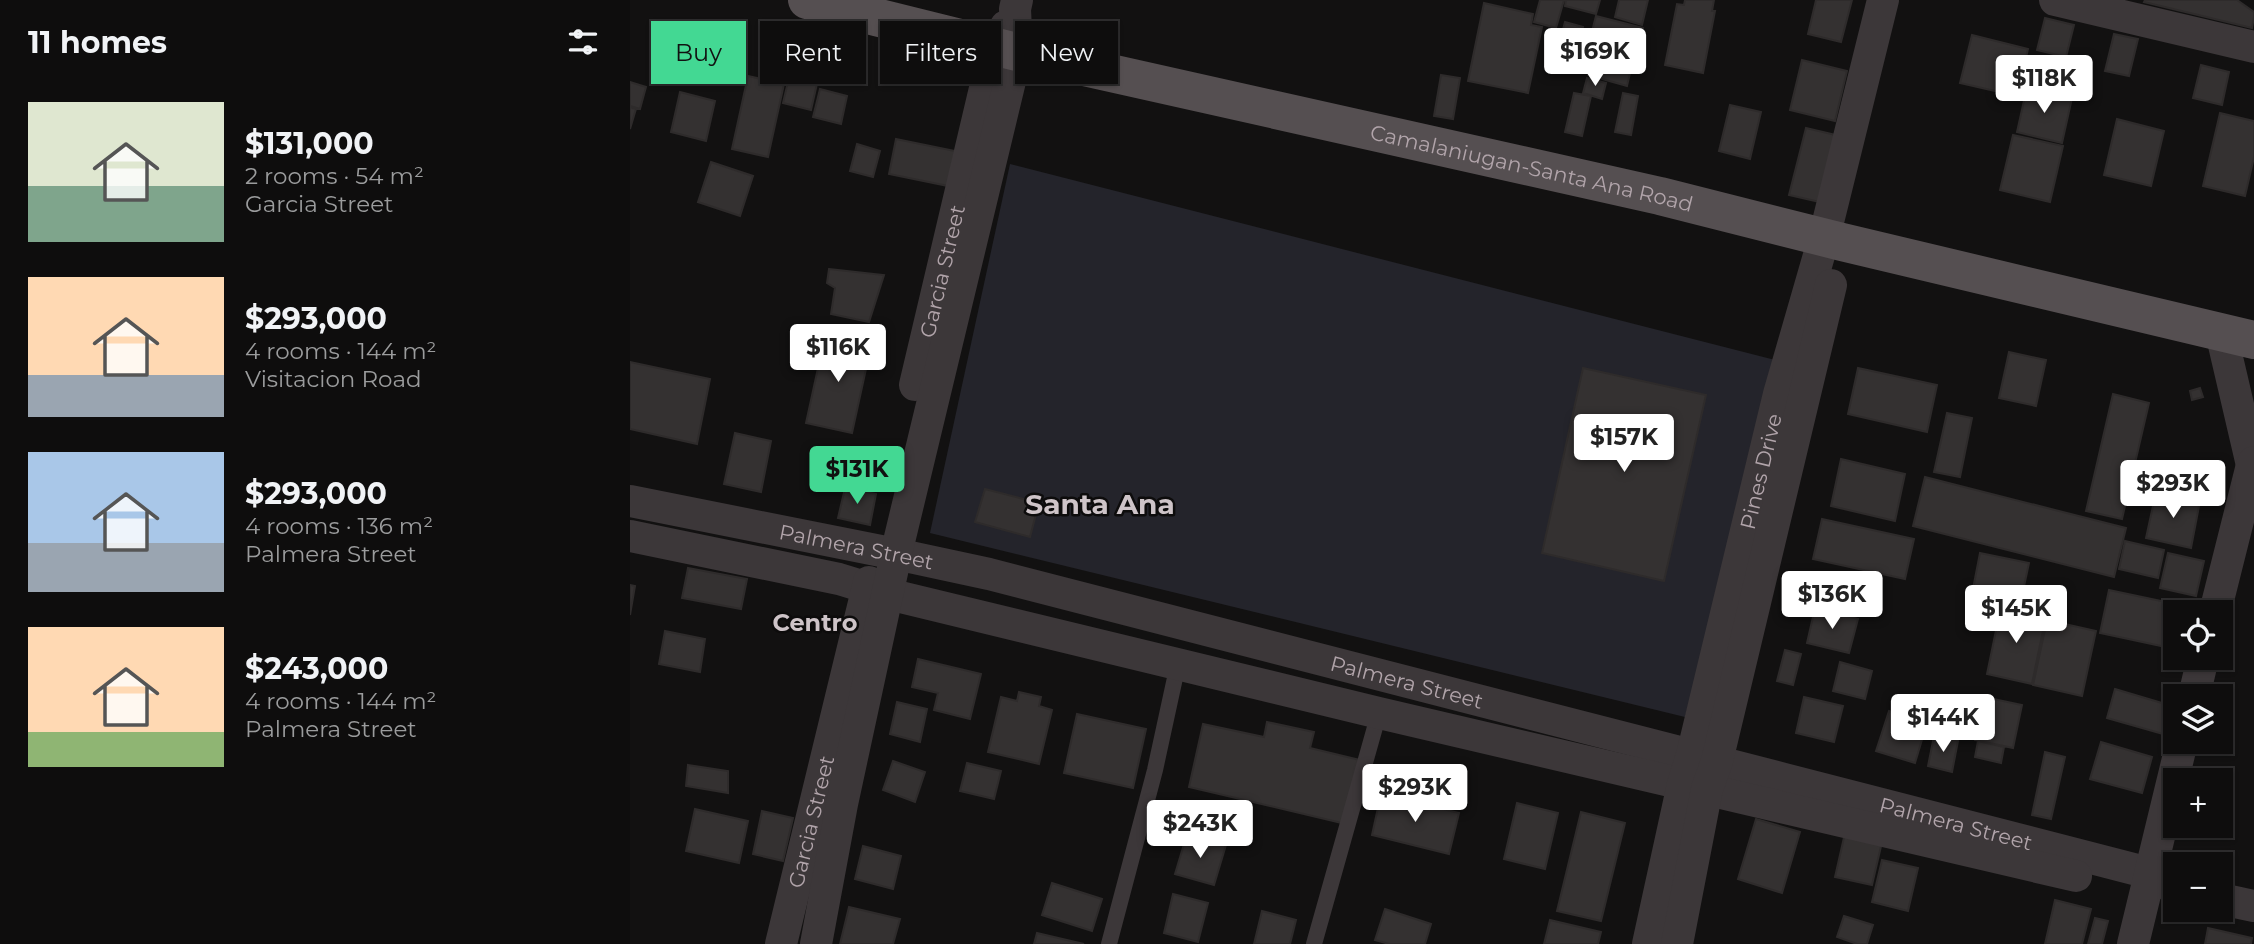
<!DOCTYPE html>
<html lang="en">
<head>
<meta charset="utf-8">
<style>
	:root { --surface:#0e0d0d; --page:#1c1b1b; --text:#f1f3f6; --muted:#9b9c9d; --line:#2e2d2e; --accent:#43d893 }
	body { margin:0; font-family:Montserrat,sans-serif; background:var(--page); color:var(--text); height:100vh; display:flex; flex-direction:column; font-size:26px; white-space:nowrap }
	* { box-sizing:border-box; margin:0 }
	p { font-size:23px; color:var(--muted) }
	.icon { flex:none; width:38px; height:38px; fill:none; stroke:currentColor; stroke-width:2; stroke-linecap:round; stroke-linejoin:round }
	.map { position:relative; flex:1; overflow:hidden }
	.drawer { display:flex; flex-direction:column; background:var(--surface); width:630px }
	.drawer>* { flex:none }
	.hud { position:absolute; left:21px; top:21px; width:665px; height:63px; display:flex; gap:14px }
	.controls { position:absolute; left:1533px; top:600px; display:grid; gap:14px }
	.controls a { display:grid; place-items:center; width:70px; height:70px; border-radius:0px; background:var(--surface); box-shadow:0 2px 5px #0004,0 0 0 2px var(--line); font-size:35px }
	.price { position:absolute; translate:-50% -60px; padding:0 16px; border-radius:7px; background:#fff; color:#222; font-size:23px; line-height:46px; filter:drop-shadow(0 2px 4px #0008) }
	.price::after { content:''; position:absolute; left:50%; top:42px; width:21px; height:16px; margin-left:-10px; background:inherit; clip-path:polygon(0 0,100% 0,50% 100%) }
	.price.selected { background:var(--accent); color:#111 }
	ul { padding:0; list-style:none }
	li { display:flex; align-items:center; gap:21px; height:175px; padding:0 28px }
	li span { display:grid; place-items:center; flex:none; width:196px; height:140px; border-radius:0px; color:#555 }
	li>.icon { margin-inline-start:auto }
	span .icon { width:84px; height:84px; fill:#fffc; stroke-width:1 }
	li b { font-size:30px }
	h2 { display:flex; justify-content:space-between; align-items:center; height:84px; padding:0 28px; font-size:30px }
	.chip { padding:0 24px; border-radius:0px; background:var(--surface); box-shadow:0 2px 5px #0004,0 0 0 2px var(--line); font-size:24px; line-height:63px }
	.chip.selected { background:var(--accent); color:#111 }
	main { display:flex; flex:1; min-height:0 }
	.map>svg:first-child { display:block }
</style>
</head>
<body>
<main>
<section class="drawer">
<h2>11 homes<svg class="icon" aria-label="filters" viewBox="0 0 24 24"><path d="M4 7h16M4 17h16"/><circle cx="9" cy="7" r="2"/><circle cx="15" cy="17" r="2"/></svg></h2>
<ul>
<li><span style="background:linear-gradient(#dfe7d0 60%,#7fa58c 0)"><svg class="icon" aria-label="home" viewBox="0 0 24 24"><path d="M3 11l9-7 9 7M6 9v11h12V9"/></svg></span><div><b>$131,000</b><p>2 rooms · 54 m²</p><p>Garcia Street</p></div></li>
<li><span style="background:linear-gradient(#ffd9b3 70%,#9aa5b1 0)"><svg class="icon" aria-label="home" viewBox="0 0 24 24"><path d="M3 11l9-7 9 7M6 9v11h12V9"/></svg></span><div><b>$293,000</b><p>4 rooms · 144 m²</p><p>Visitacion Road</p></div></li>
<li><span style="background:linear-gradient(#a9c7e8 65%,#9aa5b1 0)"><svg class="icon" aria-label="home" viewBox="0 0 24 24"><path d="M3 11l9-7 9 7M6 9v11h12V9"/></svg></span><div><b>$293,000</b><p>4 rooms · 136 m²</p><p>Palmera Street</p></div></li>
<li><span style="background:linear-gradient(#ffd9b3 75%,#8fb573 0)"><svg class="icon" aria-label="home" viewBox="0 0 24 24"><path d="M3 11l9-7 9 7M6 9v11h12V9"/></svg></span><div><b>$243,000</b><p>4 rooms · 144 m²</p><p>Palmera Street</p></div></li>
</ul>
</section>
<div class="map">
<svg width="1624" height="944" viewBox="0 0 1624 944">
	<rect width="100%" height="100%" fill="#121111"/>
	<path fill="#24242b" d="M 380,164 L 1149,361 L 1055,717 L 300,533 Z"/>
	<path fill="#343131" stroke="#2e2b2b" stroke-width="2" d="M 910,0 L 934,0 L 926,28 L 904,22 Z
		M 936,0 L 970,0 L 966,14 L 935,6 Z
		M 989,0 L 1018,0 L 1012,25 L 985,17 Z
		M 1055,0 L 1084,0 L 1082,11 L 1085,11 L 1073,73 L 1035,65 L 1047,4 L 1054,5 Z
		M 1186,0 L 1222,0 L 1211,42 L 1178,34 Z
		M 1515,0 L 1607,0 L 1624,12 L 1624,17 L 1622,28 L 1514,2 Z
		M 854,3 L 903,14 L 901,25 L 912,27 L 898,93 L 838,81 Z
		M 966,16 L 1013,28 L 1003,67 L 956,54 Z
		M 1415,18 L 1444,25 L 1436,57 L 1407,50 Z
		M 935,22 L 953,27 L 946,56 L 927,51 Z
		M 1484,34 L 1508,39 L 1499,76 L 1475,71 Z
		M 1342,35 L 1398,49 L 1387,96 L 1330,83 Z
		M 963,58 L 1001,69 L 997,86 L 958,75 Z
		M 1172,60 L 1217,71 L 1205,121 L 1160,110 Z
		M 1571,65 L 1599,72 L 1592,105 L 1563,98 Z
		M 161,69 L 189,75 L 181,110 L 153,103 Z
		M 811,75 L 830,78 L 823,119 L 804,116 Z
		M 118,76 L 154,84 L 138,157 L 102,149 Z
		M 957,78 L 976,83 L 972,99 L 953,93 Z
		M 0,82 L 16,87 L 10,109 L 0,106 Z
		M 1397,87 L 1442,98 L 1432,143 L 1387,132 Z
		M 190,89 L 217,96 L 211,124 L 183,117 Z
		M 50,92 L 85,101 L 76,141 L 41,132 Z
		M 944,93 L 961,96 L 952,136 L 935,132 Z
		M 993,93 L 1008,96 L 1001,135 L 985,132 Z
		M 1100,105 L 1131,112 L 1120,159 L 1089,151 Z
		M 0,107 L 6,109 L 0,129 Z
		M 1590,113 L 1624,121 L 1624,157 L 1615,196 L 1573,186 Z
		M 1487,119 L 1534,131 L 1521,186 L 1474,175 Z
		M 1176,128 L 1210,136 L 1194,203 L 1159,195 Z
		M 1383,135 L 1433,146 L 1420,202 L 1370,190 Z
		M 266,139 L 325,151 L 318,186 L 259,174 Z
		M 227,144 L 250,151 L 243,177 L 220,171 Z
		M 81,162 L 123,176 L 110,216 L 68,202 Z
		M 199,269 L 254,275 L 239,322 L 201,314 L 205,288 L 197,283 Z
		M 195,336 L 241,346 L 222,433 L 176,423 Z
		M 1379,352 L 1416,360 L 1406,406 L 1369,398 Z
		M 0,362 L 80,379 L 67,444 L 0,429 Z
		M 953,368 L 1076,395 L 1034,581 L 912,553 Z
		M 1228,368 L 1307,385 L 1297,432 L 1218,414 Z
		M 1570,388 L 1573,397 L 1562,400 L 1560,391 Z
		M 1483,394 L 1519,403 L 1492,519 L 1456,511 Z
		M 1317,413 L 1342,418 L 1330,477 L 1304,472 Z
		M 105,433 L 141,441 L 131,492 L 94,484 Z
		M 1211,459 L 1275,474 L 1265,521 L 1201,506 Z
		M 1295,477 L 1496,528 L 1484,577 L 1283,526 Z
		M 215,488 L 246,494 L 240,525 L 208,518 Z
		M 355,489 L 409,503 L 400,537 L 345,522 Z
		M 1526,492 L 1570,501 L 1561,548 L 1516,538 Z
		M 1192,519 L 1284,539 L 1275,579 L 1183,559 Z
		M 1495,541 L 1534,550 L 1528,578 L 1489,569 Z
		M 1350,553 L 1399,563 L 1389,610 L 1341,599 Z
		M 1538,553 L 1574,561 L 1566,596 L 1530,588 Z
		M 58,568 L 117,579 L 111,609 L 52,598 Z
		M 0,585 L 5,586 L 0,615 Z
		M 1479,590 L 1569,609 L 1568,612 L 1545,612 L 1545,649 L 1470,633 Z
		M 1371,606 L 1416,616 L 1402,684 L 1357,674 Z
		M 1185,608 L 1228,619 L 1219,653 L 1177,643 Z
		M 1417,620 L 1466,631 L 1452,696 L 1403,685 Z
		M 35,631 L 75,639 L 70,672 L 29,664 Z
		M 1155,650 L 1171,654 L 1163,685 L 1147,681 Z
		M 288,659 L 351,674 L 340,719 L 304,710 L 308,693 L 282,687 Z
		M 1210,662 L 1242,671 L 1235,699 L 1203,691 Z
		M 1485,689 L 1542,706 L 1533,734 L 1477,718 Z
		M 389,692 L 411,697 L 409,706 L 422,710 L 409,764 L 358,752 L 371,697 L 387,701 Z
		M 1174,697 L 1213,706 L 1204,742 L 1166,733 Z
		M 1354,697 L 1392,705 L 1383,748 L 1345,740 Z
		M 267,702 L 297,709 L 290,742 L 260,734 Z
		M 1259,711 L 1297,723 L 1285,763 L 1246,751 Z
		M 447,714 L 516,729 L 503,788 L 434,773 Z
		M 637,722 L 684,732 L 680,748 L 730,760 L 716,824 L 559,787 L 573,724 L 634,737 Z
		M 1304,736 L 1328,741 L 1322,772 L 1298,766 Z
		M 1348,741 L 1374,747 L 1371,763 L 1345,757 Z
		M 1471,742 L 1522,757 L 1512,793 L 1460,779 Z
		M 1415,752 L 1435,757 L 1421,819 L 1402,815 Z
		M 263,761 L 295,772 L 285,802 L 253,790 Z
		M 337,763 L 371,771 L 364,799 L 330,791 Z
		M 58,765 L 98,771 L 98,793 L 56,786 Z
		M 751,794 L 829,813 L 819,854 L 742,835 Z
		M 887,803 L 928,813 L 915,869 L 874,859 Z
		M 65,809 L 118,821 L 109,863 L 56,851 Z
		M 132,811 L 163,818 L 153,861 L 123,854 Z
		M 951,812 L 995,823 L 971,921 L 927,911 Z
		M 1126,819 L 1170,832 L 1152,893 L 1108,879 Z
		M 1215,833 L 1252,842 L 1242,885 L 1205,877 Z
		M 557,834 L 596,845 L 584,885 L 545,874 Z
		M 233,846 L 271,856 L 263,889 L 225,879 Z
		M 1252,860 L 1288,868 L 1278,911 L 1242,902 Z
		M 422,883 L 472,899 L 462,931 L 412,915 Z
		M 543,894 L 578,903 L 568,942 L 534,933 Z
		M 1425,900 L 1461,909 L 1452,944 L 1415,944 Z
		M 219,907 L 270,919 L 263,944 L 210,944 Z
		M 755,909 L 801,924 L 795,944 L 759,944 L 745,940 Z
		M 632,911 L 666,920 L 660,944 L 624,944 Z
		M 1214,916 L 1243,925 L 1237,944 L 1227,944 L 1207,937 Z
		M 1465,918 L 1478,921 L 1472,944 L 1458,944 Z
		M 920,920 L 971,932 L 968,944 L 914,944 Z
		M 1578,928 L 1622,938 L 1621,944 L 1575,944 Z
		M 407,933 L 454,944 L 404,944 Z"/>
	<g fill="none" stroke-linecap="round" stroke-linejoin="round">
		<path stroke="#3c3739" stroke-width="16" d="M 479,944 L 525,770 L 548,664
			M 684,944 L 749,713"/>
		<g stroke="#3c3739" stroke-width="32">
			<path d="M 1425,0 L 1624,47"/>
			<path d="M 1591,332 L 1622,465"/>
			<path id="s1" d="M 285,385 L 365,46 L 376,26"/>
			<path id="s2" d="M 0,501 L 266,554 L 359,574 L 1519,873 L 1545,889"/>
			<path d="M 0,536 L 209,579 L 258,594 L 749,713 L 1446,876"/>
			<path d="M 1585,612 L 1622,465 L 1624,462"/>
			<path d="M 1564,696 L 1573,658"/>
			<path d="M 1591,899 L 1624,906"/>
			<path id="s3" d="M 151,944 L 239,582"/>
			<path d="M 186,944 L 212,804 L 266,554 L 387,52 L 385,9 L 387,0"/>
			<path id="s4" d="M 1018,944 L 1053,784 L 1062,755 L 1149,394 L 1194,238 L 1253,0"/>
			<path d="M 1047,944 L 1077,789 L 1087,761 L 1201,285"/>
			<path d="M 1503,944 L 1552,742"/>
		</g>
		<path stroke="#554f51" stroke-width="38" id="s5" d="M 177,0 L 387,52 L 1030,196 L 1212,242 L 1624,340"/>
	</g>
	<g text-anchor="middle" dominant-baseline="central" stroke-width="5" stroke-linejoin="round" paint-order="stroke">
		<g font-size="21" fill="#b1a4aa" stroke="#0d0c0c">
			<text stroke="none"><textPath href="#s5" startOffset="744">Camalaniugan-Santa Ana Road</textPath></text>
			<text stroke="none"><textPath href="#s1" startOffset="117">Garcia Street</textPath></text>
			<text stroke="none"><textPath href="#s4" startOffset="486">Pines Drive</textPath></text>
			<text stroke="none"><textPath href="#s2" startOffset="231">Palmera Street</textPath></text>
			<text stroke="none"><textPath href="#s2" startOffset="798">Palmera Street</textPath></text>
			<text stroke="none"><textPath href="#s3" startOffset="126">Garcia Street</textPath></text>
			<text stroke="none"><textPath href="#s2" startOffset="1365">Palmera Street</textPath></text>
		</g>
		<g font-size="24" font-weight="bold" fill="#cec4c8" stroke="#0d0c0c">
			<text x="185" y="622">Centro</text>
		</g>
		<g font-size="28" font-weight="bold" fill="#cec4c8" stroke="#0d0c0c">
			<text x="470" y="504">Santa Ana</text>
		</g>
	</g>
</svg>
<div class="controls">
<a><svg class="icon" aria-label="locate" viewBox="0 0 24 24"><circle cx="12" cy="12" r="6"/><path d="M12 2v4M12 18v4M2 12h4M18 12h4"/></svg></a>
<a><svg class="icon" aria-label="layers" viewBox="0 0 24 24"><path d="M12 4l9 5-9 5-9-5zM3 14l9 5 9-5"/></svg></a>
<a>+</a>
<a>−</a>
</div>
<b class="price" style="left:965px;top:88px">$169K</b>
<b class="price" style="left:1414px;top:115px">$118K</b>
<b class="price" style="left:208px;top:384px">$116K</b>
<b class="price" style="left:994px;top:474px">$157K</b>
<b class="price selected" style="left:227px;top:506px">$131K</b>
<b class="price" style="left:1543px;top:520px">$293K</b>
<b class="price" style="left:1202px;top:631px">$136K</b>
<b class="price" style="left:1386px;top:645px">$145K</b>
<b class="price" style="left:1313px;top:754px">$144K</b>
<b class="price" style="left:785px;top:824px">$293K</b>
<b class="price" style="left:570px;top:860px">$243K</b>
<div class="hud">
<a class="chip selected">Buy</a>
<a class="chip">Rent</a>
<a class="chip">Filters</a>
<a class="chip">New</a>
</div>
</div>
</main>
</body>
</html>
